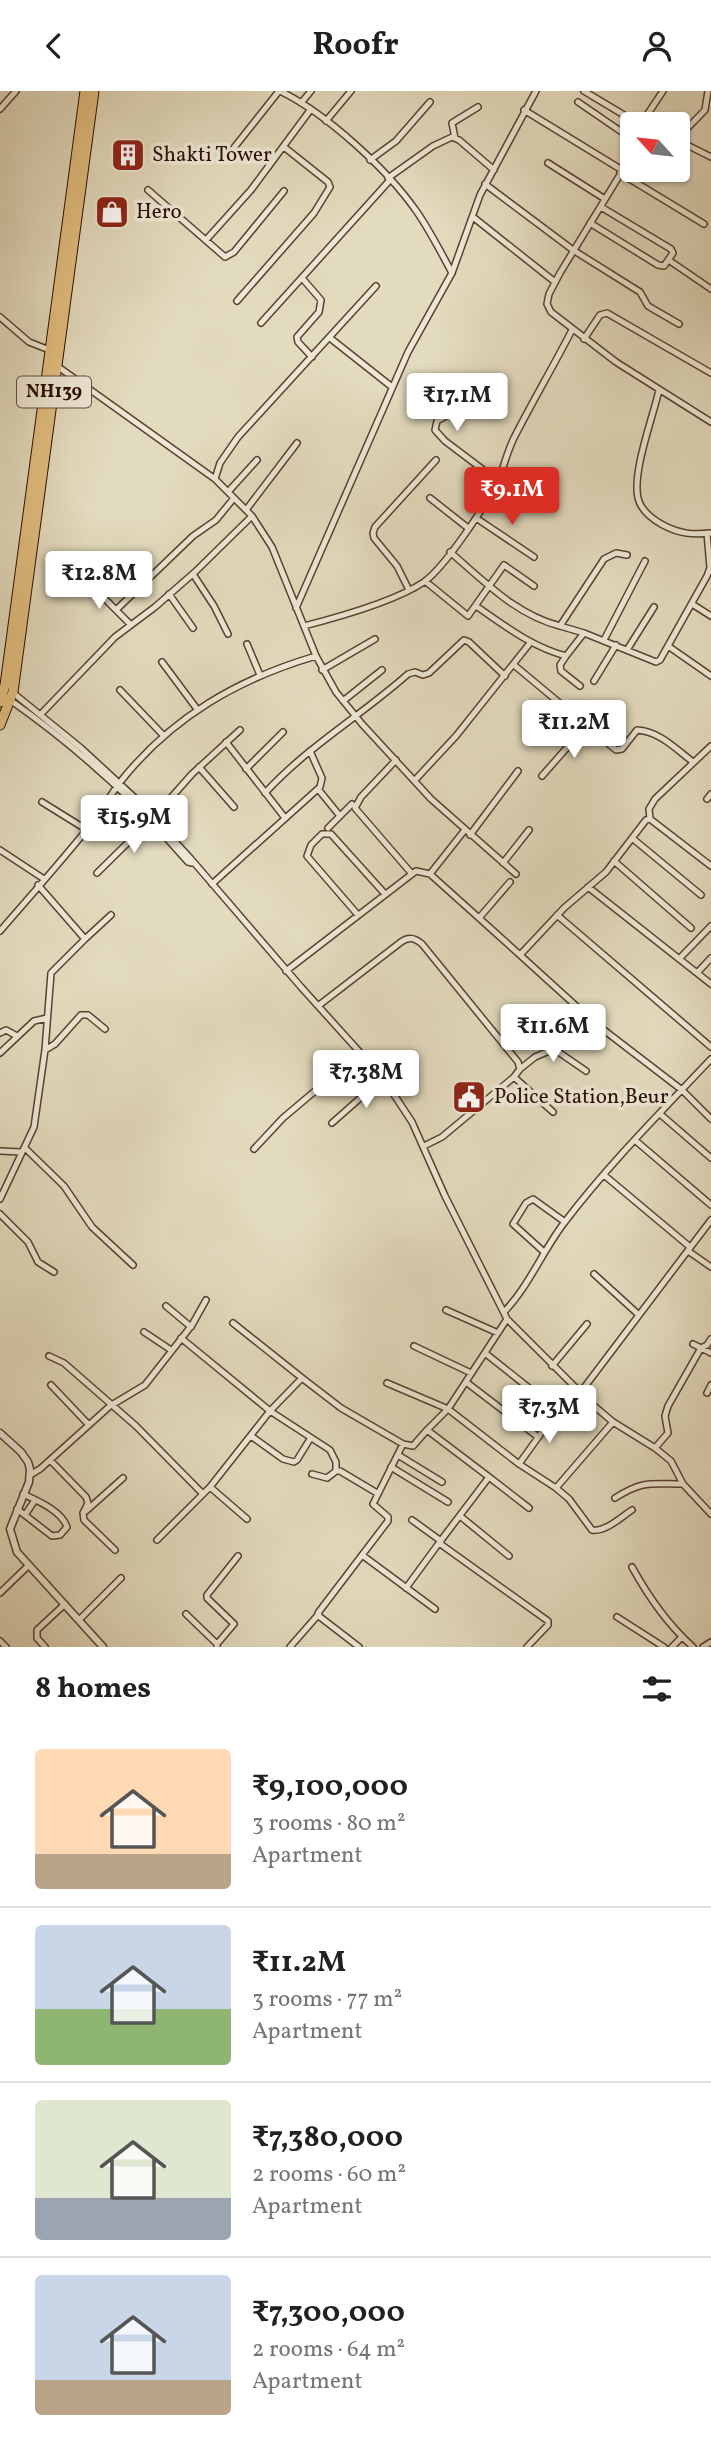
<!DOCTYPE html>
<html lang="en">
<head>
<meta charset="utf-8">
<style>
	:root { --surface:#fff; --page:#f6f6f6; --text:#202124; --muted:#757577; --line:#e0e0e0; --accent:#d93025 }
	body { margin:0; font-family:Vollkorn,serif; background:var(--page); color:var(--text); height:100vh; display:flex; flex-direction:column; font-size:26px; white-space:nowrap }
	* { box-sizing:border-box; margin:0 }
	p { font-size:23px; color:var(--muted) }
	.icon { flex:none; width:38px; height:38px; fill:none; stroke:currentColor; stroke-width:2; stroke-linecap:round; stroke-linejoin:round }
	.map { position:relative; height:1556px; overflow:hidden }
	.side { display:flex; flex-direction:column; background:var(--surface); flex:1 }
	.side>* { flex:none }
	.needle { width:46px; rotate:297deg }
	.buttons { position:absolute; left:620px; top:21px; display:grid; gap:14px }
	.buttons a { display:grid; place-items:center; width:70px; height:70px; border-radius:7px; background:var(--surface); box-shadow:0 2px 5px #0004; font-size:35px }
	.price { position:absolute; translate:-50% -60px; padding:0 16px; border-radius:7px; background:#fff; color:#222; font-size:23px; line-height:46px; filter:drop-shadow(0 2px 4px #0008) }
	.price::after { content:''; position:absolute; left:50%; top:42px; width:21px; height:16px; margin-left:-10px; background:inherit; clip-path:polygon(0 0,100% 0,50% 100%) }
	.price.current { background:var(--accent); color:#fff }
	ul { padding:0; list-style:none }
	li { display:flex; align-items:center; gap:21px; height:175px; padding:0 35px }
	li+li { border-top:2px solid var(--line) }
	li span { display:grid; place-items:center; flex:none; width:196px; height:140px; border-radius:7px; color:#555 }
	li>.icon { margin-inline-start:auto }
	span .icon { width:84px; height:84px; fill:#fffc; stroke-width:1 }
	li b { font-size:30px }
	h2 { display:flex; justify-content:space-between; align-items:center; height:84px; padding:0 35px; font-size:30px }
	header { display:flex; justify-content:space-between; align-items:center; height:91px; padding:0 35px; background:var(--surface); font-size:32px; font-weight:700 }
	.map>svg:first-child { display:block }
</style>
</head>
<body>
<header><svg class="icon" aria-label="back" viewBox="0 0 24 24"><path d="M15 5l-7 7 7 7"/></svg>Roofr<svg class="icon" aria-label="person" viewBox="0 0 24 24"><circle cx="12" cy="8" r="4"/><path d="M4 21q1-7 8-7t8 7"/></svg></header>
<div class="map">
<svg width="711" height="1556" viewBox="0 0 711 1556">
	<rect width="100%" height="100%" fill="#e3dbbe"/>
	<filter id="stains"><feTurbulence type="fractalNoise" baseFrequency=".00286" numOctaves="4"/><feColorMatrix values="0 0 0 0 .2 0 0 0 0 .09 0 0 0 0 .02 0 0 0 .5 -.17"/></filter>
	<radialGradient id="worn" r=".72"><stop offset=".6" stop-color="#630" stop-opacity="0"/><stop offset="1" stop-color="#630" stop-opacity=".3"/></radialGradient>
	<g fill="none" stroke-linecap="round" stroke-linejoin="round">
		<g stroke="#584130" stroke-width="8">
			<path id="minor" d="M 280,0 C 327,23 387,78 417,121 C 430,140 441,161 452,182
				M 584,0 L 639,33
				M 578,11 L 632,48
				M 301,12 L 311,0
				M 0,18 L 16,0
				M 524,19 L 622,79
				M 326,30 L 351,0
				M 641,33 L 663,0
				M 455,47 L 452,32 L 478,16
				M 677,48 L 705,19 L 708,0
				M 677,49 L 711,66
				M 229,63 L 279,0
				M 632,64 L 560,182 L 549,203 L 547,213 L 551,221 L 616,271 L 711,331
				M 370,69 L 396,50 L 430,11
				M 548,72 L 605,108
				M 620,82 L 704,133
				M 388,87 L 433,55 L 452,46 L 459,49 L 494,79
				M 485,93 L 573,159 L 640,201 L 648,215 L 679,233
				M 148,99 L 225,166 L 234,161 L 284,100
				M 473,126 L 555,191
				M 590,132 L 658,174 L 664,175 L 673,162 L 671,158 L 601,116
				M 206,149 L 251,99 L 311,18
				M 670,170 L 711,198
				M 302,187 L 321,209 L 319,221 L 297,246 L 298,251 L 312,266
				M 376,195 L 238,346 L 220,372 L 215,388 L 252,425 L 272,456 L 316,565 L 336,601 L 362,633 L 431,708 L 516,783
				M 237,210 L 314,122 L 330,96 L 328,91 L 284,56
				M 0,226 L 29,251 L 52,260
				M 261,232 L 390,89
				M 330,247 L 392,296
				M 584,248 L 600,224 L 607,222 L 711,282
				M 57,275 L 215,388
				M 480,295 L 461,316 L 437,330 L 435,339 L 445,350 L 498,390
				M 659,299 C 653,326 632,381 638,407 C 641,420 652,428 663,434 C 680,443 693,444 711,442
				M 228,401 L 257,369
				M 430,407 L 468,437
				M 246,419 L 297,352
				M 476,427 L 534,466
				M 450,461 C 484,490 516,524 560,535 L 604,468 L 616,462 L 627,464
				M 193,483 L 214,515 L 228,543
				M 85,488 L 131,534
				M 425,490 L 468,525 L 504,474 L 534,495
				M 409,499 L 397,475 L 374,447 L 373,442 L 375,436 L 436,369
				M 169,503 L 193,537
				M 692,513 L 711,525
				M 476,515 C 505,535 532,556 566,565 L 584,542 L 656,571 L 660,569 L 707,485 L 710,477 L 707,442
				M 296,517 L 408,261 L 452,182 L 480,104 L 536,0
				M 116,519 L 193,445 L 216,429 L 234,407
				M 304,535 C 339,526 394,511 424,491 C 445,476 488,412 499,387 C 505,373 508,357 516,343 C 534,308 554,274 572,239
				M 560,535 L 584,542
				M 604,549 L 645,470
				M 247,553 L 260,584
				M 668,555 L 711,585
				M 627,559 L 654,516
				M 566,565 L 560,574 L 561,580 L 580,595
				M 162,571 L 197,618
				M 514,574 L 616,659 L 622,658 L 637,639 C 659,640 676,658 693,671
				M 322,579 L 375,548
				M 594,590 L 616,554
				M 120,599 L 164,645
				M 12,601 L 81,657 L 134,706 L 191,768 L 301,896 L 383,987 L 412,1031 L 445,1105 L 507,1228 L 448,1318 L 427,1339 L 489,1386 L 439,1452 L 548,1530 L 548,1534 L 527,1556
				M 10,609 C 57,642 101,679 142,720
				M 343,610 L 382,579
				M 41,623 L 115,546 L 155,516 L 195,481 L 252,425
				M 226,651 L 285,727
				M 396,669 L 361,706 L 355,717 L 412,783
				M 199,676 L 234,716
				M 246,678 L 283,641
				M 542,685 L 586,635
				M 415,689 L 456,645 L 530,552
				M 318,698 L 340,725
				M 265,702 C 307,656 362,624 408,583 L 415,581 L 423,584 L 429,582 L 464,549 L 469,551 L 505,585
				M 707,708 L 711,703
				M 42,711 L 87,739
				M 650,728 L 649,718 L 655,708 L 711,655
				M 155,734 L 188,771 L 192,772
				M 328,737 L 352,713
				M 464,740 L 430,783 L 479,827
				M 470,744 L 518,680
				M 632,747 L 701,804
				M 0,759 L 44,788
				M 614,770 L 691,837
				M 503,772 L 529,739
				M 97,782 L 153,727 L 192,683 L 240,639
				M 510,791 L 479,827 L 520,864 L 564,817 L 606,781 L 646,729 L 650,728 L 711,775
				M 212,793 L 320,696 L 322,687 L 310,660
				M 588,796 L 711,893
				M 358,824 L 307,765 L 311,754 L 322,743 L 331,743 L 385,803
				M 557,824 L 711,956
				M 0,840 C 28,808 57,775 84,742 C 98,726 108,707 121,690 C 172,626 238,588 316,565
				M 85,848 L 111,824
				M 520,864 L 596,933 L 682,999 L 711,1028
				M 679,868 L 711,835
				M 286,880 L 412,783 L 416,780 L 430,783
				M 697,882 L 711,867
				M 318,915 L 401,851 C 409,845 415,847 422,853 L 518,971 L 520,978 L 514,986 L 442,1046 L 424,1055
				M 0,942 L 6,939 L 17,945
				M 507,958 L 543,928
				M 45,959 L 55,953 L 81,924 L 88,924 L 105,938
				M 0,962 L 34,930 L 47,927
				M 520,978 L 535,966 L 554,958 L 586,980
				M 514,986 L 553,1021
				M 660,1023 L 711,1067
				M 332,1032 L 383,987
				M 636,1050 L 711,1114
				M 25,1057 L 64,1095 L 92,1136 L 133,1174
				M 254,1058 L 283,1027 L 360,962
				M 0,1060 L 21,1061
				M 604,1084 L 690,1156
				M 0,1108 L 34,1036 L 45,959 L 51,882 L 85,848 L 38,794
				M 0,1123 L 28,1151 L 38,1171 L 54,1181
				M 688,1160 L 711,1176
				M 544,1161 L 513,1133 L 526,1112 L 533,1108 L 565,1131
				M 594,1183 L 639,1224
				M 166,1215 L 191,1236
				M 446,1219 L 498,1242
				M 504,1221 C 529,1195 542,1161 564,1132 C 608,1074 661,1021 711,968
				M 507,1228 L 593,1314 L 613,1331 L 655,1357 L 671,1370 L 683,1393 L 711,1423
				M 233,1232 L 302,1287
				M 144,1241 L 171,1259
				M 181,1247 L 270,1320 L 330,1359 L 336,1371 L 336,1380
				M 693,1253 L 711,1262
				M 414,1255 L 471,1282
				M 485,1262 L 568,1328
				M 49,1265 L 64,1272 L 136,1335 L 202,1402
				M 552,1275 L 587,1233
				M 466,1291 L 538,1346
				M 387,1292 L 448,1318 L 519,1373 L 556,1397 L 613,1331
				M 51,1294 L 88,1333
				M 580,1302 L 711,1129
				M 707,1302 L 711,1294
				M 251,1345 L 283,1368 L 294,1371 L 297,1369 L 310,1348
				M 655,1357 L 668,1342 L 665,1325 L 668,1315 L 701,1257 L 707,1254 L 711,1248
				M 398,1364 L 442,1391
				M 50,1369 L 86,1406 L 88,1412 L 83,1422 L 84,1429 L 115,1459
				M 519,1373 L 557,1320
				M 391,1376 L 448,1411
				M 312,1383 L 327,1387 L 336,1380 L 340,1380 L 377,1402
				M 30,1384 L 40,1378 L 110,1315 L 145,1294 L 192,1234 L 206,1209
				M 489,1386 L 529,1417
				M 210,1396 L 247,1428
				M 556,1397 L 569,1408 L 592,1439 C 606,1441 621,1426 632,1419
				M 615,1407 C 643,1389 651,1393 683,1393
				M 17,1418 L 52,1445 L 60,1444 L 67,1436 C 62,1420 38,1410 23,1403
				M 86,1420 L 123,1387
				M 25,1424 L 35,1409
				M 460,1425 L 509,1465
				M 412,1429 L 441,1450
				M 157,1449 L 210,1396 L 270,1320 L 302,1287 L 341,1317 L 403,1353 L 413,1355 L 427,1339
				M 362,1464 L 435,1518
				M 632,1476 C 648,1505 667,1533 693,1556
				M 406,1497 L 439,1452
				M 0,1502 L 29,1474
				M 186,1523 L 217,1553
				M 617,1526 L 664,1556
				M 79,1529 L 121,1487
				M 0,1550 L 6,1556
				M 45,1556 L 37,1547 L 37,1539 L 65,1513
				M 217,1556 L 217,1553 L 234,1533 L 207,1507 L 207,1504 L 238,1465
				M 290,1556 L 318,1524
				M 359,1556 L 320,1526 L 318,1522 L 388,1430 L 388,1426 L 373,1413 L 403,1353
				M 672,1556 L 682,1546
				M 703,1556 L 711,1551"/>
		</g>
		<g stroke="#584130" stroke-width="9">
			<path id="tertiary" d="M 0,1342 L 21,1361 L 28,1371 L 30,1378 L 29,1391 L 10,1438 L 17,1461 L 103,1556"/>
		</g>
		<g stroke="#2a0e00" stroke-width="11">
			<path id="trunk" d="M 0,611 L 5,594 L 85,0
				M 0,634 L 13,601 L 94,0"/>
		</g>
		<use href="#minor" stroke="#ede8d5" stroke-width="5"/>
		<use href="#tertiary" stroke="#ede8d5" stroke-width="6"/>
		<use href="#trunk" stroke="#e2be7f" stroke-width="9"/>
	</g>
	<defs>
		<g id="building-square" transform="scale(1.75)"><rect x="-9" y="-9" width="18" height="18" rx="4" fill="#8f2418" stroke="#ede8d5"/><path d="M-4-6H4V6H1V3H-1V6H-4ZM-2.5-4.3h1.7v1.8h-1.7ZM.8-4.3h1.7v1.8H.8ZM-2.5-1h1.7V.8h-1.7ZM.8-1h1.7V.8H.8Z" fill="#fff"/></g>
		<g id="shop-square" transform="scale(1.75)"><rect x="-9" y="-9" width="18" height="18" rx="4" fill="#8f2418" stroke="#ede8d5"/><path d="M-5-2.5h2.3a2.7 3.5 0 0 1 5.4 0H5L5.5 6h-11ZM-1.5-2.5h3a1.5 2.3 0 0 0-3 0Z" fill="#fff"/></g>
		<g id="civic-square" transform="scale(1.75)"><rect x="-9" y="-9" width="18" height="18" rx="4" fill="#8f2418" stroke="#ede8d5"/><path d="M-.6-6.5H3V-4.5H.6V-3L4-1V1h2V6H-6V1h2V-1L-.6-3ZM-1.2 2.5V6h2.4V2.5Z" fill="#fff"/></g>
	</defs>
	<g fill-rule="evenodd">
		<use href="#building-square" x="128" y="64"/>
		<use href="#shop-square" x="112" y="121"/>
		<use href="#civic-square" x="469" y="1006"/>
	</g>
	<g text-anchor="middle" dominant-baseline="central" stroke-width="7" stroke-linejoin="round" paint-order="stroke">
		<rect fill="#ede8d5" stroke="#644f40" stroke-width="2" x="17" y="285.5" width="74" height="31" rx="5"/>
		<g font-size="19" font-weight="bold" fill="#2a0e00">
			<text x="54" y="301">NH139</text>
		</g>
		<g font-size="21" fill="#2a0e00" stroke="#ede8d5" text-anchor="start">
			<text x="152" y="64">Shakti Tower</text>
			<text x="136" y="121">Hero</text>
			<text x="494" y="1006">Police Station,Beur</text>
		</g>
	</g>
	<rect width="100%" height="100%" filter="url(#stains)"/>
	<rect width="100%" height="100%" fill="url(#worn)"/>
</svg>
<div class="buttons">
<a><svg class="needle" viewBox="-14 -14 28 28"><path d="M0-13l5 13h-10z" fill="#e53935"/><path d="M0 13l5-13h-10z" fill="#757577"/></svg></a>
</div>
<b class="price" style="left:457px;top:342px">₹17.1M</b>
<b class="price current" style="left:512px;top:436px">₹9.1M</b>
<b class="price" style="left:99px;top:520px">₹12.8M</b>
<b class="price" style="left:574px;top:669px">₹11.2M</b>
<b class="price" style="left:134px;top:764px">₹15.9M</b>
<b class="price" style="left:553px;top:973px">₹11.6M</b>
<b class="price" style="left:366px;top:1019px">₹7.38M</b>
<b class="price" style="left:549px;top:1354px">₹7.3M</b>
</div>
<section class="side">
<h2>8 homes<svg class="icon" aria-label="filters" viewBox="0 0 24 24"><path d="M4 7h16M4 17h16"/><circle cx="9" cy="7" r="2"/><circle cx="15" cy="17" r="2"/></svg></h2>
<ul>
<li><span style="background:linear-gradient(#ffd9b3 75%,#b9a48a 0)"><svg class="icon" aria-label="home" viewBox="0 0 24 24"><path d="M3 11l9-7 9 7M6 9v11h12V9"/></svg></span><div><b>₹9,100,000</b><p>3 rooms · 80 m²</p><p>Apartment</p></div></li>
<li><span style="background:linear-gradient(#c9d6e8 60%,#8fb573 0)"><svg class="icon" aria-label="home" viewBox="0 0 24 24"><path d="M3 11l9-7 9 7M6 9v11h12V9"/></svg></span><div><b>₹11.2M</b><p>3 rooms · 77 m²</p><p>Apartment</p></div></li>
<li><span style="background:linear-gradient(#dfe7d0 70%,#9aa5b1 0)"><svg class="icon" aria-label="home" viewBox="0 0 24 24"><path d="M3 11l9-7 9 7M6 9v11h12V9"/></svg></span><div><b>₹7,380,000</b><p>2 rooms · 60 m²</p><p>Apartment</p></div></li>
<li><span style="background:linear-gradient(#c9d6e8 75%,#b9a48a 0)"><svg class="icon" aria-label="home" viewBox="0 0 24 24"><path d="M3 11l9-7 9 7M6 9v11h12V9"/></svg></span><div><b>₹7,300,000</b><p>2 rooms · 64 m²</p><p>Apartment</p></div></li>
</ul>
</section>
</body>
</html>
